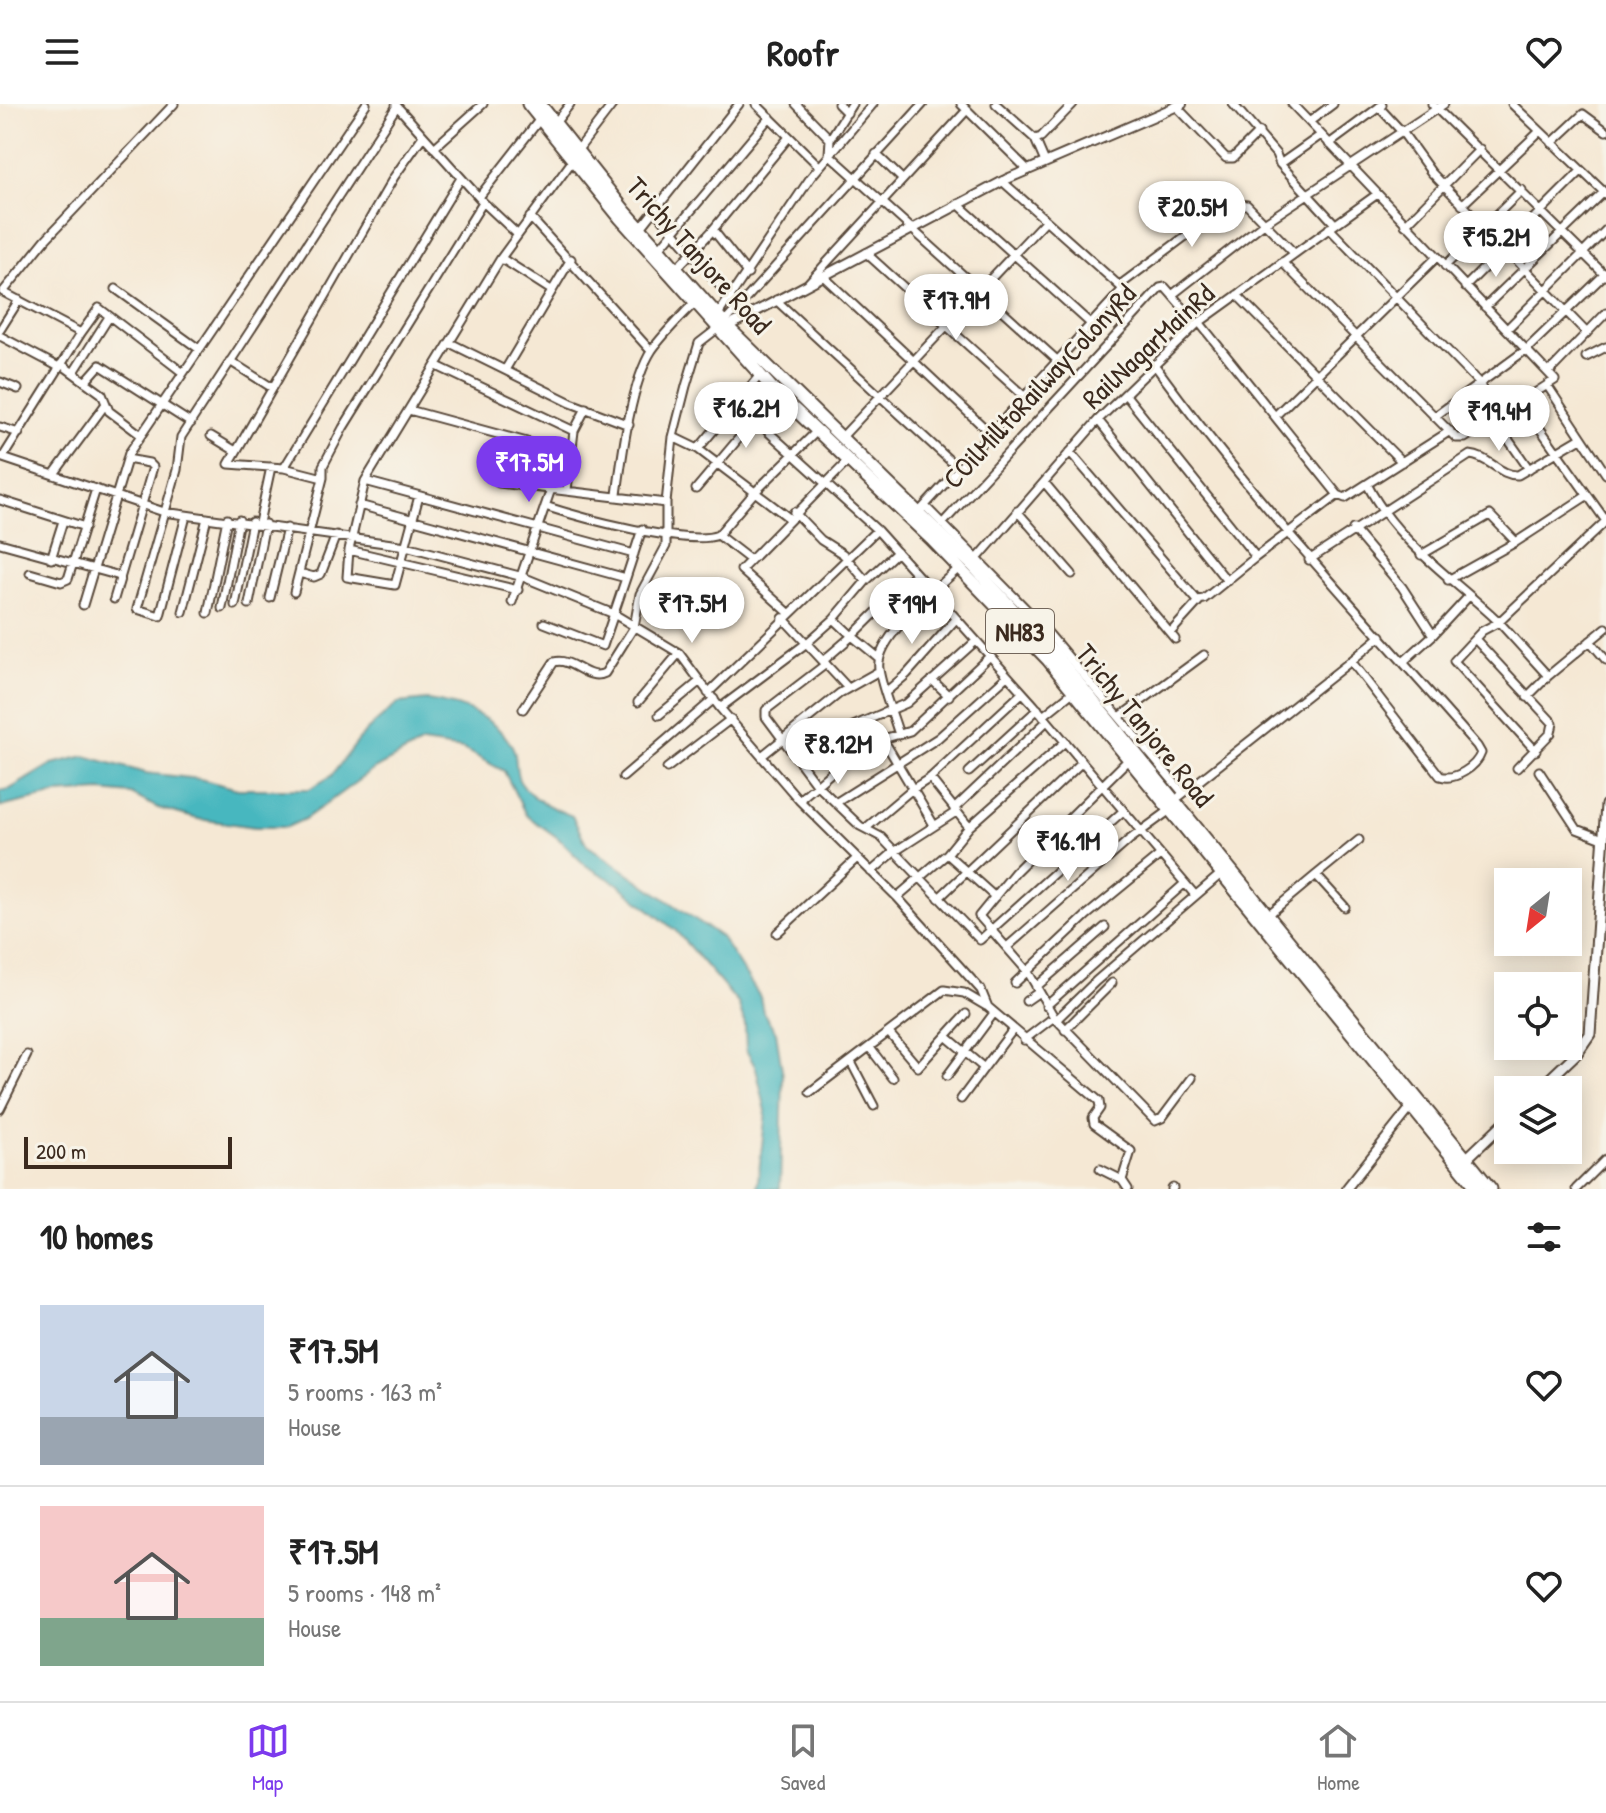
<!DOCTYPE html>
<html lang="en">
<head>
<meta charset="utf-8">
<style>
	:root { --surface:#fff; --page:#f6f6f6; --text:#222; --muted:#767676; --line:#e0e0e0; --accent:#7c3aed }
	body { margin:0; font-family:"Patrick Hand",sans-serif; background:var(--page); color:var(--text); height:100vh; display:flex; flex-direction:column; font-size:30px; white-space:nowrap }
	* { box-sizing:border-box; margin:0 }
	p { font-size:26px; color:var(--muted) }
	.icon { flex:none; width:44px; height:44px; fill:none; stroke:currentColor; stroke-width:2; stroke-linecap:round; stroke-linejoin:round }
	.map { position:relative; height:1085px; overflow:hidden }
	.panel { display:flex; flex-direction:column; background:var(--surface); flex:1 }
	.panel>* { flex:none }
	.needle { width:52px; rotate:210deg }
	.tools { position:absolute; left:1494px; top:764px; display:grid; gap:16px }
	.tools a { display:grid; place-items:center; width:88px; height:88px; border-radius:0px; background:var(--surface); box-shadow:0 4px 20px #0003; font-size:40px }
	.scale { position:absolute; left:24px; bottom:20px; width:208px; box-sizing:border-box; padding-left:8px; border:4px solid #3b2a1e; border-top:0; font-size:22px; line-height:28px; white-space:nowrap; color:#3b2a1e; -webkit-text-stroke:6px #f7f3e8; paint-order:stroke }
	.price { position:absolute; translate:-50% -68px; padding:0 18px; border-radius:28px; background:#fff; color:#222; font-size:26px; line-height:52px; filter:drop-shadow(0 2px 4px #0008) }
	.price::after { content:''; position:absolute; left:50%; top:48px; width:24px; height:18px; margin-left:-12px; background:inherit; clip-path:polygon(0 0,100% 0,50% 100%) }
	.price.selected { background:var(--accent); color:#fff }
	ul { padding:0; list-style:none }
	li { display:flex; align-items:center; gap:24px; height:200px; padding:0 40px }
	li+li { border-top:2px solid var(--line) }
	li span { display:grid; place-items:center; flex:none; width:224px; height:160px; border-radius:0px; color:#555 }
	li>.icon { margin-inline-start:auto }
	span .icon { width:96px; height:96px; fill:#fffc; stroke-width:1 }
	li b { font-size:34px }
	h2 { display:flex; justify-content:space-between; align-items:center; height:96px; padding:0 40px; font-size:34px }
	header { display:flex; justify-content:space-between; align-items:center; height:104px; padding:0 40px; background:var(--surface); font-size:36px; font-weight:800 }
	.dock { display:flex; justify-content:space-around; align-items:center; height:112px; border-top:2px solid var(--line); background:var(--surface); font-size:22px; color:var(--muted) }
	.dock a { display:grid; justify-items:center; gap:4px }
	.dock .selected { color:var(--accent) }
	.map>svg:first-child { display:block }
</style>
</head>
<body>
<header><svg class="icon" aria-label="menu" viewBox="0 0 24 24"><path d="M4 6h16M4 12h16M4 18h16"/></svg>Roofr<svg class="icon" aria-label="heart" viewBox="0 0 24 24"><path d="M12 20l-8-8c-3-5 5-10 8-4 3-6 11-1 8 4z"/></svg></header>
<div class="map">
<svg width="1606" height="1085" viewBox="0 0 1606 1085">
	<rect width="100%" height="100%" fill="#f7f3e8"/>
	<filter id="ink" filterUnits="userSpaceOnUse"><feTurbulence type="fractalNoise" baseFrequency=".0125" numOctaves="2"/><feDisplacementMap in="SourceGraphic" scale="16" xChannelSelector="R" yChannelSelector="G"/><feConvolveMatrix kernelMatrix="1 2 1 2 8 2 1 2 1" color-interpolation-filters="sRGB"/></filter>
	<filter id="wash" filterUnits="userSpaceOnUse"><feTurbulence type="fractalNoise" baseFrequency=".006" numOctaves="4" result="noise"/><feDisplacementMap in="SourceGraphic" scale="32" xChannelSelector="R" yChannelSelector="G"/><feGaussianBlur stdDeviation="1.8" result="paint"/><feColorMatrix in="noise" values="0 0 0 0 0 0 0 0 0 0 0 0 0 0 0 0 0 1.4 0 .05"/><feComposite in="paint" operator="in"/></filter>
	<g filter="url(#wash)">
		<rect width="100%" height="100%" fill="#f5e8d4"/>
		<path fill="#47b7bf" stroke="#41706e" stroke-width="2" d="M 427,596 C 460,600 494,612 512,642 C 518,652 514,668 520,678 C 532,696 553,704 572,712 L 587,741 L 721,833 L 760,893 L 763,908 L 776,928 L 783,972 L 780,1085 L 757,1085 L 766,1007 L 756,964 L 746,946 L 745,921 L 738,899 L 676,827 L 618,780 L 585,761 L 558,734 L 526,711 L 504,667 L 463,645 L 422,639 L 374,665 L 305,715 L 287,723 L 255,723 L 198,715 L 158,704 L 131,690 L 101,687 L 57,690 L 0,703 L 0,687 L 10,685 L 52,660 L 85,652 L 146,669 L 200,675 L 238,685 L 309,685 L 331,672 L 366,627 L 398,599 Z"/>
	</g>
	<g filter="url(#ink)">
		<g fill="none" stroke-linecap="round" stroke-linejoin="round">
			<g stroke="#574639" stroke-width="11">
				<path id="minor" d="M 756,0 L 819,62
					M 796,0 L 830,35
					M 838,0 L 847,9
					M 852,0 L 830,35 L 829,50 L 1058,257
					M 961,0 L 1028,66
					M 996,0 L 1035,35 L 1041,33 L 1073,0
					M 1233,0 L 1276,50 L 1280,60 L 1321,31
					M 1432,0 L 1606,172
					M 1512,0 L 1606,90
					M 396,1 L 483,98 L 517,130
					M 1176,2 L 1226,54 L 1233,54 L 1259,28
					M 1379,3 L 1403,29 L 1431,68 L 1587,229
					M 1309,18 L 1333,0
					M 555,19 L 570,0
					M 423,32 L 394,73 L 229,360 L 284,364 L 323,374 L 323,362 L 343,324 L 483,98
					M 1035,35 L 1045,58
					M 1552,39 L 1583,10 L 1606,27
					M 1329,40 L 1382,1
					M 434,44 L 483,0
					M 577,47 L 613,0
					M 876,50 L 902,75
					M 1280,60 L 1335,120
					M 479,93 L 540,15
					M 958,100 L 1091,220
					M 1462,101 L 1540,27
					M 655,106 L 732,196
					M 530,113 L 651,247
					M 1405,121 L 1480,45
					M 1329,124 L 1480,280 L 1494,315 L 1529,365
					M 640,125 L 739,0
					M 713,126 L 748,170
					M 658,146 L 770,13
					M 866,149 L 1025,293
					M 501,154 L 551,186
					M 1282,158 L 1456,334 L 1465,334 L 1555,276 L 1292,0
					M 1445,162 L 1522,86
					M 675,166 L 711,128 L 789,33
					M 823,172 L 991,330
					M 809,178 L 967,6
					M 1120,181 L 1230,99 L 1247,101 L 1294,149
					M 1465,183 L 1581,67
					M 116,185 L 199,245
					M 1172,191 L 1197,220
					M 1237,191 L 1402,358
					M 776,196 L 959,365
					M 1485,203 L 1604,88
					M 717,212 L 811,73 L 873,0
					M 1199,218 L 1338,391
					M 724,219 L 923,0
					M 1507,225 L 1606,126
					M 0,226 L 19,196
					M 81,229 L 99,204 L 182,268
					M 0,232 L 59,263
					M 450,239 L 571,299 L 629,321
					M 1586,253 L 1606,243
					M 230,257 L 271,283
					M 61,260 L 102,290 L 109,307 L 141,331
					M 1154,260 C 1252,396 1367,516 1477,642 L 1481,649 C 1476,663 1455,677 1440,672 L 1351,557 L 1381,532
					M 437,262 L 574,327
					M 505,266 L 571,155
					M 74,268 L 109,213
					M 1549,268 L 1606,209
					M 0,278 L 18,285
					M 85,278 L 100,261 L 191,319
					M 1547,281 L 1606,370
					M 1125,290 L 1256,453 L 1338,391 L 1345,394 L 1450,327
					M 1521,298 L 1606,417
					M 409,306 L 571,350
					M 1275,312 L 1436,154
					M 1434,313 L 1527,245 L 1606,169
					M 753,314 L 877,426 L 1034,601 L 1195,791
					M 1098,316 L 1227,477
					M 0,323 L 19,329
					M 211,332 L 234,346
					M 673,333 L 698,345 L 789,414
					M 841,334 L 1046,116
					M 698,345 L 760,271
					M 1070,348 L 1197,496 L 1204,495 L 1256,453
					M 0,353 L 164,408 L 406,442 L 523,473 L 614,510 L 679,549 L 720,604 L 799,696 L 897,793 L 981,886 L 988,903 L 1099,997 L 1100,1004 L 1093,1014 L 1094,1020 L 1131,1047 L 1122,1076 L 1128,1085
					M 3,353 L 81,229 L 3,188 L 46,135 L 174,0
					M 284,364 L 461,74
					M 54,370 L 105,301
					M 365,377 L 634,450
					M 1044,378 L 1175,535
					M 499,379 L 666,399 L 673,333 L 686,282 L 699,239 L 717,225
					M 1367,380 C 1397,439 1452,473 1499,518 L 1606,417
					M 696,385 L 777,289
					M 567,386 L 574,327 L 586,304
					M 617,391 C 622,352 631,278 652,246 C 664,229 680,214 694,199
					M 419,392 L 395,481 L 347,473 L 349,446 L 365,377 L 501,154 L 573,56
					M 0,396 L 85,423
					M 359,401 L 626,474 L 642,425
					M 545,402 C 578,413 689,443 718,431
					M 925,402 L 1038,517 L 1183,689
					M 1017,407 L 1072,470
					M 919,408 L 1123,185 L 1002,77
					M 186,412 L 160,512 L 137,505 L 177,366 L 181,333 L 397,2
					M 259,419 L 271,363
					M 942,420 L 1160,184 L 1165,183 L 1172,191 L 1264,119 L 1444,0
					M 1353,425 L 1402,483 L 1433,531 L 1403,558
					M 0,439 L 120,472
					M 349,446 L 518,486
					M 1421,451 L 1490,411 L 1516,438
					M 51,455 L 63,417
					M 749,455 L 718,431 L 754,389 L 816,328
					M 977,455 L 1098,316 L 1197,220 L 1376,91
					M 1309,456 L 1470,351 C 1488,352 1500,372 1518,371 L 1581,334
					M 30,469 L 61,478 L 68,475 L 96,385
					M 299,469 L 314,473 L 321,470 L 336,431
					M 1448,476 L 1516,438 L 1585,393
					M 866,477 L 897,448
					M 294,488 L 323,374
					M 270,494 L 287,424
					M 114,495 L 153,363 L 149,359 L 127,355
					M 512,498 L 551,385
					M 249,500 L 265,420
					M 83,501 L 129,349 L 366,0
					M 235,501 L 252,418
					M 222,504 L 239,416
					M 183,508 L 207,414
					M 208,509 L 227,415
					M 789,509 L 741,466 L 848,357
					M 783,514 L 848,584
					M 544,519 L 603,542 L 626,474
					M 1170,529 L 1200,496
					M 1433,531 L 1469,492
					M 1475,535 L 1553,619 L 1551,629 L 1517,664
					M 1590,537 L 1606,556
					M 879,554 L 852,532 L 915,470
					M 824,556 L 852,532 L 834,515
					M 826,560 L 766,606 L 766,613 L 816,680 L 860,722 L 881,733 L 980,836 L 1122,708
					M 932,576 L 949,592
					M 887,587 L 907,570 L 956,515
					M 708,589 L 877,426
					M 1527,593 L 1548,572
					M 638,598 L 679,549
					M 720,604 L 808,538 L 834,515 L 866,477 L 843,450 L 821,436 L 794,408
					M 523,605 L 554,558 C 573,553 587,578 605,569 L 634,523 L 640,490 L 666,442 L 666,399
					M 659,611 L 700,577
					M 1043,612 L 1074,587
					M 1121,612 L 1204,551
					M 899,631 C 893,610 882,586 879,565 C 874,534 938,484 959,464
					M 1536,647 L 1454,557 L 1482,527 L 1499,518 L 1548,572 L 1606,524
					M 763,651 L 840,589 L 879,567
					M 1129,655 L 1015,768 L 979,812 L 1028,868 L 1054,913 L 1155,1017 L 1162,1014 L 1192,974
					M 800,659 L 853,622 L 907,599 L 976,537
					M 667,664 L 731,615
					M 1539,667 L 1577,725 L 1603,735
					M 969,668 L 1038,605
					M 623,673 L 714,595
					M 930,674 L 969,723 L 1065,638
					M 1180,692 L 1351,557
					M 799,696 L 858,646 L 883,635
					M 837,698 L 938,634 L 1007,572
					M 954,705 L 1047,617
					M 934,721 L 883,635 L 910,627 L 990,552
					M 866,724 L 911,686 L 930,674 L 1022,589
					M 947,750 L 969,723
					M 871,768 L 894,748 L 956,708
					M 1316,771 L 1359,736
					M 897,793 L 947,750 L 995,793
					M 939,794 L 1082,658
					M 1268,811 L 1316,771 L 1345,803
					M 777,829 L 856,755
					M 1007,843 L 1129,736 L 1170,706
					M 1015,879 L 1087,811 L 1160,751
					M 1036,883 L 1105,823
					M 1026,897 L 1039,888
					M 1046,902 L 1184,780
					M 1056,916 L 1096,877 L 1222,769
					M 1065,926 L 1112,879
					M 889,929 L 918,963 L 966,910
					M 947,933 L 984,964 L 1012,927
					M 1024,936 L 1054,913
					M 870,944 L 893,974
					M 851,958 L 874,1002
					M 947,972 L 994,909
					M 810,988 L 944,886 L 964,889 L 986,902
					M 961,995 L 984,964
					M 0,1005 L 27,951
					M 1100,1065 L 1122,1076
					M 1172,1085 L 1173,1084
					M 1576,1085 L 1606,1055"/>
			</g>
			<g stroke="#574639" stroke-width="12">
				<path id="tertiary" d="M 723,225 L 1007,75 L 1182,0
					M 1346,1085 L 1412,1002"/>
			</g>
			<g stroke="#574639" stroke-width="13">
				<path id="secondary" d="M 1538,986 L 1577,949 L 1590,930 L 1606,701
					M 1464,1057 L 1508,1015"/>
			</g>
			<g stroke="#574639" stroke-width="15">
				<path id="trunk" d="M 528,0 L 620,114 L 772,284 L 931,435 L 1048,556 L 1478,1085
					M 540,0 L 625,107 L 729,224 L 972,461 L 1055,550 L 1491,1085"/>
			</g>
			<use href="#minor" stroke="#fff" stroke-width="7"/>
			<use href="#tertiary" stroke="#fff" stroke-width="8"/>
			<use href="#secondary" stroke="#fff" stroke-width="9"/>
			<use href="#trunk" stroke="#fff" stroke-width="11"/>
		</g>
	</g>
	<g text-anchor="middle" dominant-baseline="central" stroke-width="6" stroke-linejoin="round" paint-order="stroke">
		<rect fill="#f7f3e8" stroke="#73665b" stroke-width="2" x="986" y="505" width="68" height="44" rx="6"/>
		<g font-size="26" font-weight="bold" fill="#3b2a1e">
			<text x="1020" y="527">NH83</text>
		</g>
		<g font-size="28" fill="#3b2a1e" stroke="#f7f3e8">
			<text transform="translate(699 151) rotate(48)">Trichy Tanjore Road</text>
			<text transform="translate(1148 242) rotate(-43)">RailNagarMainRd</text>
			<text transform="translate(1039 282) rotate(-47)">COilMilltoRailwayColonyRd</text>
			<text transform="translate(1145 621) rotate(51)">Trichy Tanjore Road</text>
		</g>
	</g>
</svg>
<div class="tools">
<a><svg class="needle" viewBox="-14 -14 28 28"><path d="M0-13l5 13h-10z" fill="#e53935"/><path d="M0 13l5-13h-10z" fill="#767676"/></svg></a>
<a><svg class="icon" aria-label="locate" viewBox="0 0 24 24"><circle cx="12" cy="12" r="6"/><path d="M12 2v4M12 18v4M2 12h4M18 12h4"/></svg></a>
<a><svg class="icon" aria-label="layers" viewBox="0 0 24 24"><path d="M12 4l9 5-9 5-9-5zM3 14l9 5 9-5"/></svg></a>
</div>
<div class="scale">200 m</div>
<b class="price" style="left:1192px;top:145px">₹20.5M</b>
<b class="price" style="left:1496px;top:175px">₹15.2M</b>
<b class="price" style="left:956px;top:238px">₹17.9M</b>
<b class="price" style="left:746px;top:346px">₹16.2M</b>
<b class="price" style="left:1499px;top:349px">₹19.4M</b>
<b class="price selected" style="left:529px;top:400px">₹17.5M</b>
<b class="price" style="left:692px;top:541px">₹17.5M</b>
<b class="price" style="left:912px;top:542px">₹19M</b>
<b class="price" style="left:838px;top:682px">₹8.12M</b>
<b class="price" style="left:1068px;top:779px">₹16.1M</b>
</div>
<section class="panel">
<h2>10 homes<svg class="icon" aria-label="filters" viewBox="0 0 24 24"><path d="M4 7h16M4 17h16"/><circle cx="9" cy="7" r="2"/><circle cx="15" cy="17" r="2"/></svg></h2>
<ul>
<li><span style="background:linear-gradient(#c9d6e8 70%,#9aa5b1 0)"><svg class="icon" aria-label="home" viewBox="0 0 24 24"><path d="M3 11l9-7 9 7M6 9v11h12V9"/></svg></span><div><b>₹17.5M</b><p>5 rooms · 163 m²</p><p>House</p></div><svg class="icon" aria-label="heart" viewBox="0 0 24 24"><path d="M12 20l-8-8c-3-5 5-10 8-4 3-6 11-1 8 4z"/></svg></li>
<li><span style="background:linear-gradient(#f6c9c9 70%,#7fa58c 0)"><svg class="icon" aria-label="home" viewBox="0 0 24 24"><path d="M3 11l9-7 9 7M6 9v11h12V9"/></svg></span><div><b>₹17.5M</b><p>5 rooms · 148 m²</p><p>House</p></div><svg class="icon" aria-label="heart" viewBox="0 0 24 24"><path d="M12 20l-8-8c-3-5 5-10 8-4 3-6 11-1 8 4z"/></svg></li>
</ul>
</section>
<nav class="dock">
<a class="selected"><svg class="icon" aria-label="map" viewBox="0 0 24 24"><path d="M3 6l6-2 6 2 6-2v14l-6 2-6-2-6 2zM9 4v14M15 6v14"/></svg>Map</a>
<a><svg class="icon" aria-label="saved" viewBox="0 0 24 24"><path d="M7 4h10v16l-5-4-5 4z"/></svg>Saved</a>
<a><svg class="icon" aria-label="home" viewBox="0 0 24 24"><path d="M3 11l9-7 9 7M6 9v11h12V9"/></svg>Home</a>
</nav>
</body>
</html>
